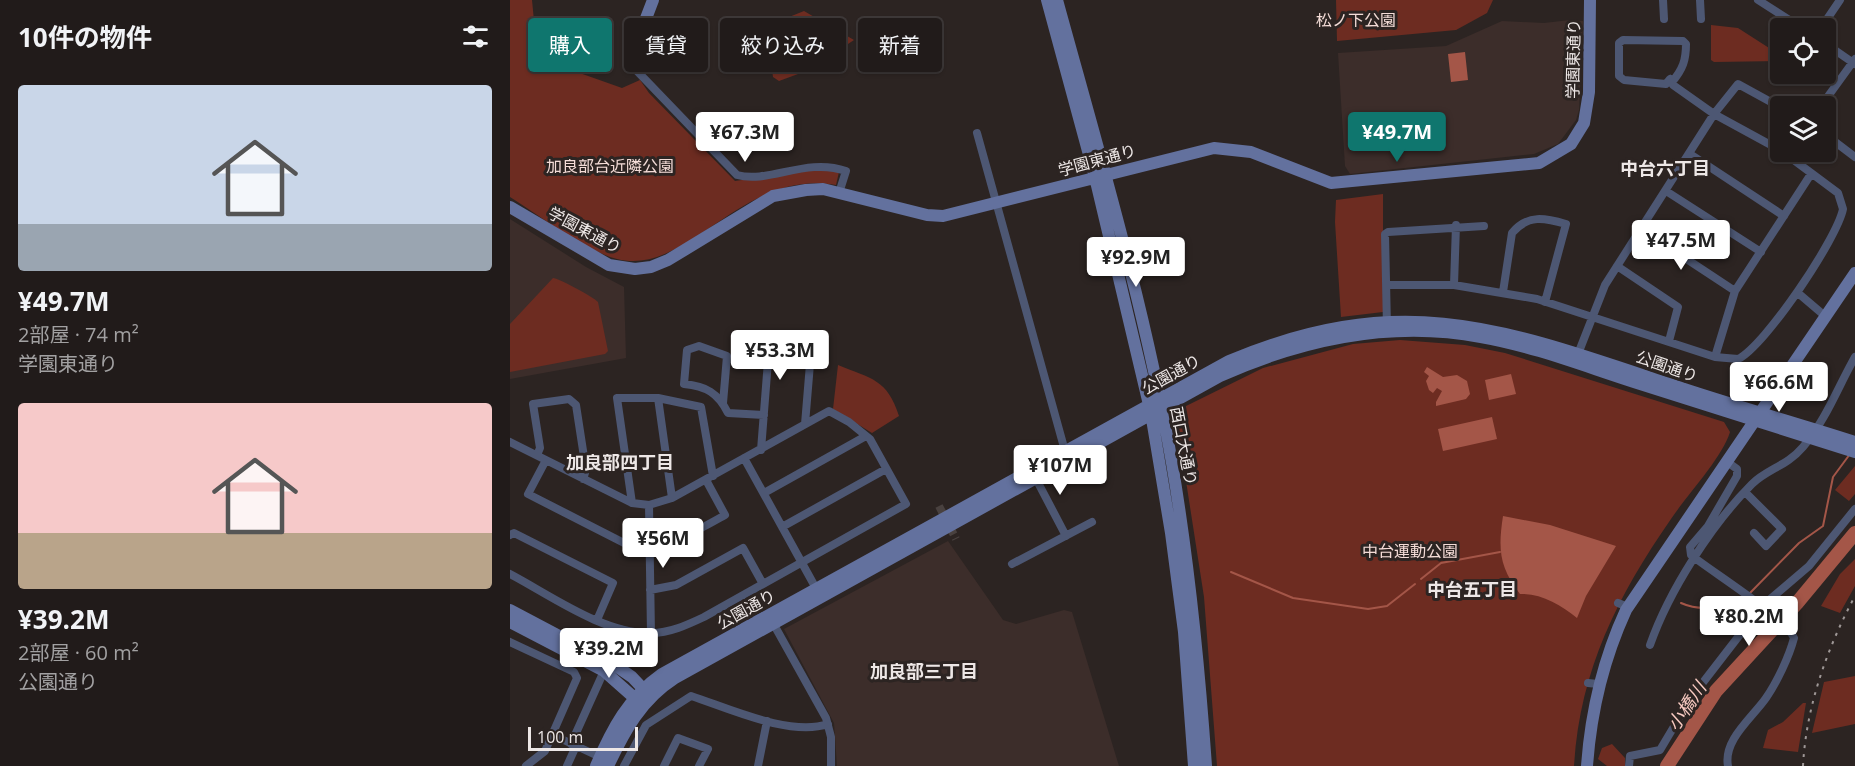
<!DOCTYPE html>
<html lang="ja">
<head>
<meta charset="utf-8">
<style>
	:root { --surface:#211b1a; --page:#2d2827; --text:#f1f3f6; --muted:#a2a1a2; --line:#3e3939; --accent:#0f766e }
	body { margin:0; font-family:"Open Sans","Noto Sans JP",sans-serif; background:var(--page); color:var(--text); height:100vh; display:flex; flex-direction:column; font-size:22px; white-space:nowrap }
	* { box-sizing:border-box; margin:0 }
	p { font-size:20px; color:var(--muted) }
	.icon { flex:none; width:33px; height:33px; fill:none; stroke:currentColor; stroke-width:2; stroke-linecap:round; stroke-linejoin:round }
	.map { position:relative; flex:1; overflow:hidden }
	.drawer { display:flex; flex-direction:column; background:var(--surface); width:510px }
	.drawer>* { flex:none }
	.guide { position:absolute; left:18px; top:18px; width:570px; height:54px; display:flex; gap:12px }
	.buttons { position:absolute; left:1260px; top:18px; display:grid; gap:12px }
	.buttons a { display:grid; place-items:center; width:66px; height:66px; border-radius:6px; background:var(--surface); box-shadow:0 2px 4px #0004,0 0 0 2px var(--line); font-size:30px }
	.scale { position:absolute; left:18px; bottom:15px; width:110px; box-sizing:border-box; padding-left:6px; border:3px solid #ede7e6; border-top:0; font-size:16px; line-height:21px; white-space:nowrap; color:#ede7e6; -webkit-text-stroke:4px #2c2422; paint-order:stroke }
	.price { position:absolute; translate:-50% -51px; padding:0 14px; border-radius:6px; background:#fff; color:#222; font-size:20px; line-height:39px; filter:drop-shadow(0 2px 3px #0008) }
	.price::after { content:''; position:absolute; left:50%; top:36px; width:18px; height:14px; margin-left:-9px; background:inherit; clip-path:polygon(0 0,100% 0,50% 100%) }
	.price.on { background:var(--accent); color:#fff }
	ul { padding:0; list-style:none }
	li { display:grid; align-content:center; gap:12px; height:318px; padding:0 18px }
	li span { display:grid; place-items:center; height:186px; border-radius:6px; color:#555 }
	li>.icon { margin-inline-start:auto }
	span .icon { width:108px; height:108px; fill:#fffc; stroke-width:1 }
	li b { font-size:26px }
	h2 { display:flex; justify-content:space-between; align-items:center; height:72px; padding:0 18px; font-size:26px }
	.chip { padding:0 21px; border-radius:6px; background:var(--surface); box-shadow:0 2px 4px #0004,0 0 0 2px var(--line); font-size:21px; line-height:54px }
	.chip.on { background:var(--accent); color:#fff }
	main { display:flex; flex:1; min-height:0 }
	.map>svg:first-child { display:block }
</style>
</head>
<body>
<main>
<section class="drawer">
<h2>10件の物件<svg class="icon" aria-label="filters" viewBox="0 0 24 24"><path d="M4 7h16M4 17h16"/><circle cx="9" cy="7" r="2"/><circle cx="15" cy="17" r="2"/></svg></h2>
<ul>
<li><span style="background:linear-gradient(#c9d6e8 75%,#9aa5b1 0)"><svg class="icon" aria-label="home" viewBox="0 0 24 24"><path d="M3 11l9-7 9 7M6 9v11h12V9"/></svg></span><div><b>¥49.7M</b><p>2部屋 · 74 m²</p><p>学園東通り</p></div></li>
<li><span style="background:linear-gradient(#f6c9c9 70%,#b9a48a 0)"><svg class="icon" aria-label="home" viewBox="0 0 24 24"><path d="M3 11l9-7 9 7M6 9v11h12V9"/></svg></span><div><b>¥39.2M</b><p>2部屋 · 60 m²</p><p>公園通り</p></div></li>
</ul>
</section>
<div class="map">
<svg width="1345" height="766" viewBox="0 0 1345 766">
	<rect width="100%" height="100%" fill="#2c2422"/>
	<path fill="#3c2d2a" d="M 1060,20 L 1073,21 L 1069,110 L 1066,120 L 1048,144 L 1024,154 L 840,174 L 835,166 L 828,53 L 936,46 L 992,21 L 1034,23 Z
		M 0,219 L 76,267 L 114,287 L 116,358 L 0,379 Z
		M 438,541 L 493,620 L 506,624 L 554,610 L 562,612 L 609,766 L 327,766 L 324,723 L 274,629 Z"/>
	<path fill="#6d2c21" d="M 0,0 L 22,0 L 27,52 L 33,60 L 112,88 L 130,80 L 139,93 L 225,181 L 309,169 L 329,172 L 326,185 C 232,168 178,277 107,259 C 75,251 29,215 0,197 Z
		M 826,0 L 983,0 L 977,13 L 946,30 L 827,41 Z
		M 294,11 L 344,40 L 299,70 L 269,81 L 263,77 L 257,37 L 269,21 Z
		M 1201,25 L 1228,28 L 1270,55 L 1270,61 L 1204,62 L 1201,60 Z
		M 873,194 L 873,312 L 831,317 L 825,222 L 826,200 Z
		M 43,278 C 48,278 84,297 88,302 L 98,351 L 95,354 L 0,372 L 0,324 Z
		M 890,340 L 955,345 L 995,353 L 1214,422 L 1220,432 C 1212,458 1177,495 1161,519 C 1107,597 1070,670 1064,766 L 707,766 L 694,597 L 667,423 L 672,408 L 753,368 L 843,344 Z
		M 328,365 C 362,379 377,379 389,416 L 362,433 L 323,409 Z
		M 1345,466 L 1345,494 L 1339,501 L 1325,490 Z
		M 1345,559 L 1345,586 L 1330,613 L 1311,606 L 1330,574 Z
		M 1345,676 L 1345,724 L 1302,733 L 1314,682 Z
		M 1293,703 L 1296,703 L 1288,752 L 1253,748 L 1258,730 L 1273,722 Z
		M 1102,744 L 1115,758 L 1115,766 L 1097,766 L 1088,759 L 1092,748 Z"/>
	<path fill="#a45648" d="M 955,52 L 958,80 L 941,82 L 938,54 Z
		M 917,367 L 933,377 L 947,375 L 957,381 L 960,394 L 956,399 L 926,406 L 926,402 L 932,391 L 927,388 L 923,393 L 919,390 L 916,381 L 919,376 L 914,372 Z
		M 1001,374 L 1006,394 L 979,400 L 975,380 Z
		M 982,417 L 987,439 L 933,451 L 928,429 Z
		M 993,516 L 1040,525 L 1106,546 L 1076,596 L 1067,618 C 1051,605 1031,593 1010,594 C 989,567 988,549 993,516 Z"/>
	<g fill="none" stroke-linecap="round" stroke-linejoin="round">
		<path stroke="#a45648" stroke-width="2" d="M 721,572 L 783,598 L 858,609 L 877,606 L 905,584
			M 911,579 L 931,563 L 990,552
			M 1239,594 L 1289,543 L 1313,526 L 1323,477 L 1340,454
			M 1171,603 C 1191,612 1215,608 1234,597"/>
		<path stroke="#a45648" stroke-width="14" d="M 1157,766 L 1206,691 L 1287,603 L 1345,533"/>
		<path stroke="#49413f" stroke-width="8" stroke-dasharray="8 4" stroke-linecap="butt" d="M 429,506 L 446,539"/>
		<path stroke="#4d5773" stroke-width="8" d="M 1153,0 L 1154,19
			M 1190,0 L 1191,19
			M 1248,0 L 1292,28
			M 1311,28 L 1330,0
			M 1113,40 L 1173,41 L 1176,44 C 1176,60 1173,69 1162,82 L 1160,79 L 1156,84 L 1114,80 L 1109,76 L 1109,43 Z
			M 1316,44 L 1345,64
			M 122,55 L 127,71 L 227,175 C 259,184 296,157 336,171 L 329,193
			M 1160,79 L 1163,85 L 1204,114 L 1270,150
			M 1311,106 L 1345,59
			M 467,133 L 555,451
			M 1316,135 L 1345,157
			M 1180,154 L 1274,216
			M 1156,191 L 1251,252
			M 1131,229 L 1225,291
			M 1107,266 L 1168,307 L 1159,341
			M 877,285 L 944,285 L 1027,299 L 1205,357 L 1228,359 C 1255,346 1327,239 1333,209 L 1328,193 L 1273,152
			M 944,285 L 946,225
			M 993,292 L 1002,233 C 1018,214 1035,218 1056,224 L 1035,302
			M 1288,293 L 1315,316
			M 877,327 L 875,234 L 878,232 L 974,226
			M 1068,354 L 1095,285 L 1204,114 L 1228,84 L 1270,107
			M 1205,357 L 1225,291 L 1301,174
			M 148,398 L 162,498
			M 213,403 L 217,356 L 189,346 L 177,350 L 174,384 C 196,386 208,393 218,413 L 254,415
			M 0,442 L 122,503 L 139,505 L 162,498 L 319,411 L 339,422 L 360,439 L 396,504 L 194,617 C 177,625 160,633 141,633 C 95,635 40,595 0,574
			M 251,450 L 258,361 L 300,364 L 295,424
			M 27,455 L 30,448 L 23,404 L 59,399 L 66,405 L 76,470 L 73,479
			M 234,458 L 308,592
			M 36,460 L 18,494 L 116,544 C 154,551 183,533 215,515 L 196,480
			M 1216,461 L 1227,469 L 1227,476 L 1198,526 L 1180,547 L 1181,555 C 1202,572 1275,617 1284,638 C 1279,657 1267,682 1256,698 C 1242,718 1213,740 1218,766
			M 524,475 L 556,536
			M 1235,492 L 1272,529 L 1256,546 L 1244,533
			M 254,493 L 356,436
			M 122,503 L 107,398 L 148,398 L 191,407 L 203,476
			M 139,505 L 141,634
			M 272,527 L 376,469
			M 0,535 L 4,533 L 103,583 L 87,620
			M 502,564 L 582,522
			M 140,590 L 166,585 L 233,548 L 253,584
			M 1108,603 L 1118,607
			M 263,623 L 316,718 L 321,737 L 321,766
			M 0,642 L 64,672 L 67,678 L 35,751 L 16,766
			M 1140,645 C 1159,591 1201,525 1242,484 C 1257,469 1277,466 1293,447 C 1316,420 1328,387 1345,357
			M 1078,683 L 1088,684
			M 43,735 L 90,757
			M 61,744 L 94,671
			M 57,766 L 66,746
			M 114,766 L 136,725 L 181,696 C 218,708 280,737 318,724
			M 154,766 L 168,738 L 198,749 L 189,766
			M 248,766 L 257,721
			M 1119,766 L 1120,756 L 1150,750 L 1181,698 L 1252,606 L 1299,566 L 1345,509"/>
		<path stroke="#63719e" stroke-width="12" d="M 537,0 L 585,177 L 641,413 L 661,533 L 674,632 L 684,766
			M 547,0 C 589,153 635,307 662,463 C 679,564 689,665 696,766
			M 122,55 L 143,0
			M 0,207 L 99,265 L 125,269 L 141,267 L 158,260 L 263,196 L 296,190 L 313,189 L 417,215 L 433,216 L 704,148 L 741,152 L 821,183 L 1029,163 L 1061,144 L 1074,123 L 1079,92 L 1080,0
			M 0,610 L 106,666 L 122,677 L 138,694
			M 0,622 L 94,671 L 129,702
			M 86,766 C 102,729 118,698 152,674 L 719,361 C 891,289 992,328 1159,384 C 1221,405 1283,422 1345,442
			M 98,766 C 115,730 131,700 165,678 L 710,376 C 793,339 881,320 971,337 C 1023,346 1074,366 1124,382 C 1198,405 1271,429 1345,452
			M 1077,766 C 1081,710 1093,660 1116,610 L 1345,273"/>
		<path stroke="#9f9897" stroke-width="2" stroke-dasharray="3 6" stroke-linecap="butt" d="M 1293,766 C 1296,707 1317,648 1345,596"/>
	</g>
	<g text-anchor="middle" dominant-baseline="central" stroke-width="6" stroke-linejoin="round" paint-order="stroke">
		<g font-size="16" fill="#f4dcd7" stroke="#2c2422">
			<text x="846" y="20">松ノ下公園</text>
			<text x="100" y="166">加良部台近隣公園</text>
			<text x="900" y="551">中台運動公園</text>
		</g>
		<g font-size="16" fill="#ede7e6" stroke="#2c2422">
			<text transform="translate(1063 59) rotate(-89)">学園東通り</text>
			<text transform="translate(587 160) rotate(-15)">学園東通り</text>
			<text transform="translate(75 230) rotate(28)">学園東通り</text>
			<text transform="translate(1157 366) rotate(19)">公園通り</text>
			<text transform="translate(661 374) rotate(-29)">公園通り</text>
			<text transform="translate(674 446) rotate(79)">西口大通り</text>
			<text transform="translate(236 609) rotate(-29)">公園通り</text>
		</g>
		<g font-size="18" font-weight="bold" fill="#ede7e6" stroke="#2c2422">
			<text x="1155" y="168">中台六丁目</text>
			<text x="110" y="462">加良部四丁目</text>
			<text x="962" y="589">中台五丁目</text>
			<text x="414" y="671">加良部三丁目</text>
		</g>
		<g font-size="18" font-style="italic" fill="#f9cbc2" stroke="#2c2422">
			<text transform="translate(1176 706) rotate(-56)">小橋川</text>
		</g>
	</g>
</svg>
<div class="buttons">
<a><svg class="icon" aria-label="locate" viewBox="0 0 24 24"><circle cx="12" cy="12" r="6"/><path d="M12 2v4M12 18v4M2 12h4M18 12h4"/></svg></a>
<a><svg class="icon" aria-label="layers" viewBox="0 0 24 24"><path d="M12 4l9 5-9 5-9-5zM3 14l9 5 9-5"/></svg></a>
</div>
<div class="scale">100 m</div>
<b class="price" style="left:235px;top:163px">¥67.3M</b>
<b class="price on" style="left:887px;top:163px">¥49.7M</b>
<b class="price" style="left:1171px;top:271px">¥47.5M</b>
<b class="price" style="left:626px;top:288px">¥92.9M</b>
<b class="price" style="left:270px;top:381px">¥53.3M</b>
<b class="price" style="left:1269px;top:413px">¥66.6M</b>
<b class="price" style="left:550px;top:496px">¥107M</b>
<b class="price" style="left:153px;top:569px">¥56M</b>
<b class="price" style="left:1239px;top:647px">¥80.2M</b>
<b class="price" style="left:99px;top:679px">¥39.2M</b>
<div class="guide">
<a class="chip on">購入</a>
<a class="chip">賃貸</a>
<a class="chip">絞り込み</a>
<a class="chip">新着</a>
</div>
</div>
</main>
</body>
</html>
